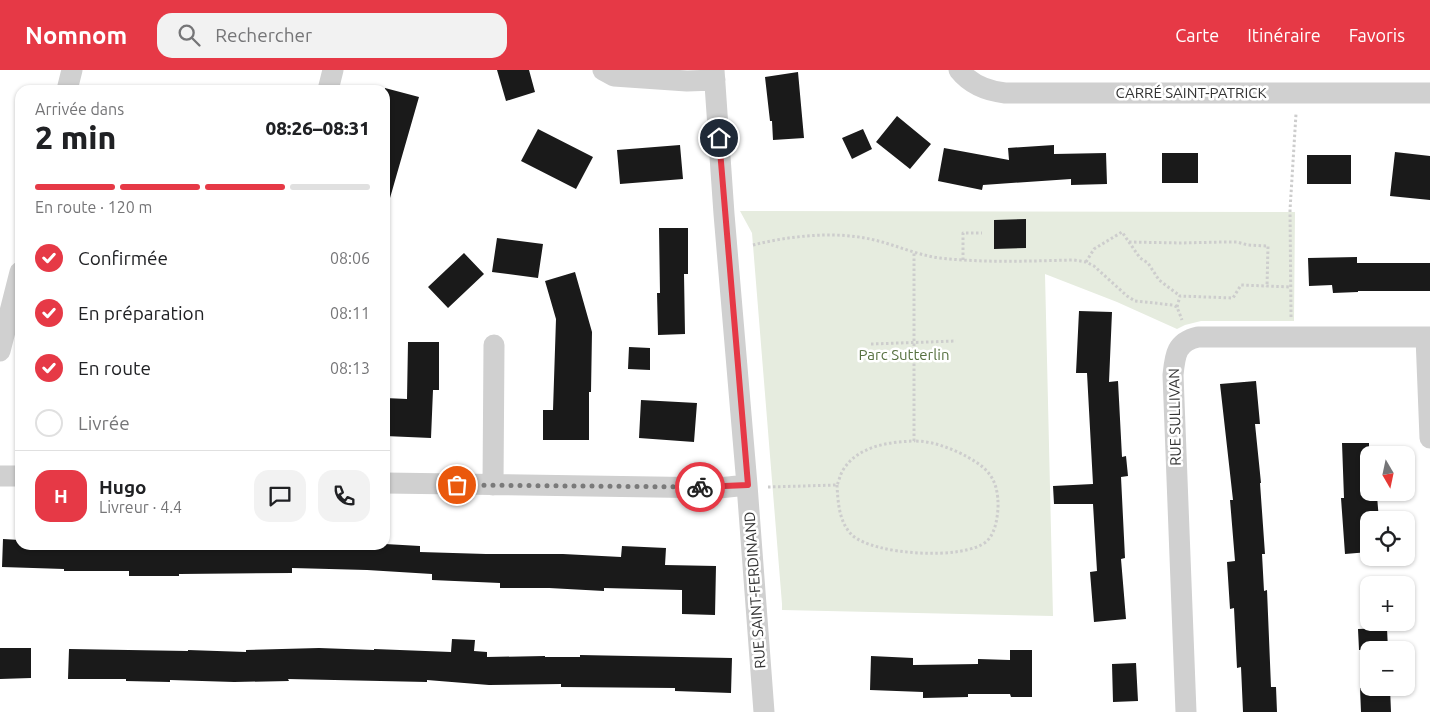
<!DOCTYPE html>
<html lang="fr">
<head>
<meta charset="utf-8">
<style>
  body { margin:0; font-family:Ubuntu,sans-serif; background:#f2f2f2; color:#202124; height:100vh; display:flex; flex-direction:column; font-size:19px; white-space:nowrap }
  * { box-sizing:border-box; margin:0 }
  p { font-size:16px; color:#757577 }
  .icon { flex:none; width:28px; height:28px; fill:none; stroke:currentColor; stroke-width:2; stroke-linecap:round; stroke-linejoin:round }
  .map { position:relative; flex:1; overflow:hidden }
  .details { position:absolute; left:15px; top:15px; width:375px; height:465px; display:flex; flex-direction:column; background:#fff; border-radius:15px; box-shadow:0 1px 4px #0004 }
  .details>* { flex:none }
  .needle { width:32px; rotate:171deg }
  .buttons { position:absolute; left:1360px; top:376px; display:grid; gap:10px }
  .buttons a { display:grid; place-items:center; width:55px; height:55px; border-radius:10px; background:#fff; box-shadow:0 1px 4px #0004; font-size:25px }
  .pin { position:absolute; display:grid; place-items:center; width:42px; height:42px; color:#fff; margin:-21px; border:2px solid #fff; border-radius:50%; box-shadow:0 1px 5px #0007 }
  .courier { position:absolute; display:grid; place-items:center; width:50px; height:50px; margin:-25px; border:4px solid #e63946; border-radius:50%; background:#fff; color:#222; box-shadow:0 1px 6px #0007 }
  .headline em { font-style:normal; font-weight:800 }
  .headline div { display:flex; flex-direction:column-reverse }
  .headline { display:flex; align-items:center; justify-content:space-between; height:85px; padding:0 20px }
  h1 { font-size:32px; font-weight:800; line-height:38px }
  .bar { display:grid; grid-template-columns:repeat(4,1fr); gap:8px 5px; align-content:center; height:60px; padding:0 20px }
  .bar i { height:6px; border-radius:4px; background:#e0e0e0 }
  .bar .active { background:#e63946 }
  .bar p { grid-column:span 4 }
  .line { display:flex; align-items:center; gap:12px; padding:0 20px; border-top:1px solid #e0e0e0 }
  .line div { flex:1 }
  .round { display:grid; place-items:center; flex:none; width:52px; height:52px; border-radius:15px; background:#f2f2f2 }
  ol { padding:0 20px; list-style:none }
  li { display:flex; align-items:center; gap:15px; height:55px }
  li p { margin-inline-start:auto }
  li .icon { padding:5px; border-radius:50%; background:#e63946; color:#fff; stroke-width:4 }
  li:last-child { color:#757577 }
  li i { width:28px; height:28px; border:2px solid #e0e0e0; border-radius:50% }
  header { display:flex; align-items:center; gap:30px; box-sizing:border-box; height:70px; padding:0 25px; background:#e63946; color:#fff }
  header strong { font-size:24px }
  nav { display:flex; gap:28px; margin-inline-start:auto; font-size:18px }
  .search { width:350px; height:45px; background:#f2f2f2; display:flex; align-items:center; gap:12px; box-sizing:border-box; padding:0 18px; border-radius:15px; color:#757577; font-size:19px }
  .map>svg:first-child { display:block }
</style>
</head>
<body>
<header>
<strong>Nomnom</strong>
<div class="search"><svg class="icon" aria-label="search" viewBox="0 0 24 24"><circle cx="10" cy="10" r="6"/><path d="M15 15l6 6"/></svg>Rechercher</div>
<nav><a>Carte</a><a>Itinéraire</a><a>Favoris</a></nav>
</header>
<div class="map">
<svg width="1430" height="642" viewBox="0 0 1430 642">
  <rect width="100%" height="100%" fill="#fff"/>
  <!-- green -->
  <path fill="#e6ecdf" d="M740,141l555,1 -1,109h-93l-16,4 -8,4 -60,-27 -72,-28 8,342 -271,-6v-6l-30,-371z"/>
  <!-- building -->
  <path fill="#1a1a1a" d="M497,0h32l6,22 -29,9z
    M798,2l6,66 -31,2 -1,-19h-2l-5,-44z
    M385,18l34,9 -29,101 -5,-1z
    M897,46l34,28 -21,25 -34,-27z
    M538,59l55,28 -17,32 -55,-28z
    M863,59l9,20 -20,10 -10,-21z
    M680,75l3,34 -63,5 -3,-34z
    M1054,75v9l52,-1 1,31 -36,1v-6l-88,6 -1,5 -44,-9 6,-33 65,12 -1,-12z
    M1395,82l35,4v44l-40,-4z
    M1162,83h36v30h-36z
    M1307,85h44v29h-44z
    M1026,149v29l-32,1v-29z
    M659,158h29v46h-4l1,60 -27,1 -1,-42h3z
    M497,168l46,6 -5,34 -46,-6z
    M464,183l20,21 -36,34 -20,-21z
    M1357,187v6h73v28h-72v1l-25,1 -1,-8 -23,1 -1,-28z
    M575,202l17,60 -1,60h-2v48h-46v-30h10l3,-91 -11,-38z
    M1079,241l33,1 -3,70 9,-1 4,76 4,-1 2,20 -7,1 4,81 -4,1 5,60 -32,3 -4,-50 7,-1 -4,-67h-39l-1,-18 40,-2 -6,-111h-11z
    M408,272h31v48h-6l-2,48 -46,-2v-38l22,1z
    M629,277l21,1v22l-22,-1z
    M1256,311l4,43h-5l6,59h-1l5,71h-3l2,37 3,-1 4,97h5l1,25h-34l-2,-45 -4,1 -3,-60 -4,1 -3,-47 8,-1 -5,-61h3l-13,-116z
    M641,330l56,3 -3,39 -55,-4z
    M1342,373h27v53h8l2,24h-10v32l-24,2 -4,-56h3z
    M3,469l17,1v5l365,-1 35,2v6l66,2h77l58,3 1,-11 44,2 -1,17 51,1 -1,49 -33,-1v-24l-78,-2v3l-55,-3h-49v-5l-68,-3v-6l-65,-4 -75,-2v5l-113,1v2h-50v-5h-65v-2l-62,-2z
    M1387,558l1,22h-29l-1,-21z
    M452,569l23,1 -1,11 13,1v5l58,-1v1h35v-2l152,3 -1,35 -56,-2v-3l-114,-1v-3l-72,1 -62,-5v2l-139,-3 1,2 -55,1 -64,-2v2l-44,-1v-2h-58l1,-30 119,2v-1l58,2v-2l73,-2 55,2v-1l77,3z
    M0,578h31v30l-31,1z
    M1010,580h22v47h-21l-1,-3h-42v3l-45,1v-6l-53,-2 1,-34 42,2v7l65,-1v-5l32,1z
    M1136,593l2,38 -25,1 -1,-38z
    M1360,618h30l1,24h-30z"/>
  <g fill="none" stroke-linecap="round" stroke-linejoin="round">
    <!-- path -->
    <path stroke="#cdcdcd" stroke-width="3" stroke-dasharray="2.5 2.5" stroke-linecap="butt" d="M1129,172l52,1 41,-1h15l11,3 20,1 -1,41
      M753,175c36,-9 80,-14 117,-6 24,5 46,16 70,19 44,5 89,3 134,2l12,2 8,4 33,30 8,5 38,4 4,2 5,13
      M963,190v-27h19
      M1086,192l8,-13 28,-17 18,26 8,5 11,17 21,16
      M1177,237l3,-11 53,2 8,-13 50,2
      M1291,247l-1,-107 6,-96
      M871,274l85,-3
      M837,415c1,18 2,37 15,50 21,20 113,26 135,6 8,-8 10,-21 11,-32 1,-33 -12,-43 -40,-57 -14,-6 -28,-11 -44,-11
      M768,417l69,-2c2,-4 3,-10 6,-15 15,-24 45,-28 71,-29v-190"/>
    <!-- minor -->
    <path stroke="#d0d0d0" stroke-width="21" d="M603,0l11,6 73,5 28,-1
      M714,0l10,144 23,271 17,227
      M959,0c12,15 28,21 46,23h425
      M67,20l5,-20
      M328,20l5,-20
      M1426,267l4,101
      M0,281l20,-79
      M0,406h20
      M385,413l334,5 28,-3
      M493,415l1,-140
      M1186,642l-13,-337c2,-20 3,-33 25,-38h232"/>
  </g>
  <g fill="none" stroke-linecap="round" stroke-linejoin="round">
    <!-- done -->
    <path stroke="#7a7a7a" stroke-width="5" stroke-dasharray="0 9" d="M457,415l243,2"/>
    <!-- route -->
    <path stroke="#e63946" stroke-width="6" d="M700,417l48,-2 -29,-347"/>
  </g>
  <g text-anchor="middle" stroke-width="5" stroke-linejoin="round" paint-order="stroke">
    <!-- street labels -->
    <g font-size="15" fill="#333" stroke="#fff">
      <text x="1191" y="28">CARRÉ SAINT-PATRICK</text>
      <text transform="translate(1175 347) rotate(-91)" y="5">RUE SULLIVAN</text>
      <text transform="translate(755 520) rotate(-94)" y="5">RUE SAINT-FERDINAND</text>
    </g>
    <!-- park labels -->
    <g font-size="15" fill="#56703f" stroke="#fff">
      <text x="904" y="290">Parc Sutterlin</text>
    </g>
  </g>
</svg>
<div class="buttons">
<a><svg class="needle" viewBox="-14 -14 28 28"><path d="M0-13l5 13h-10z" fill="#e53935"/><path d="M0 13l5-13h-10z" fill="#757577"/></svg></a>
<a><svg class="icon" aria-label="locate" viewBox="0 0 24 24"><circle cx="12" cy="12" r="6"/><path d="M12 2v4M12 18v4M2 12h4M18 12h4"/></svg></a>
<a>+</a>
<a>−</a>
</div>
<div class="pin" style="left:457px;top:415px;background:#ea580c"><svg class="icon" aria-label="bag" viewBox="0 0 24 24"><path d="M5 8h14l-1 12H6zM9 8a3 3 0 0 1 6 0"/></svg></div>
<div class="pin" style="left:719px;top:68px;background:#1f2937"><svg class="icon" aria-label="home" viewBox="0 0 24 24"><path d="M3 11l9-7 9 7M6 9v11h12V9"/></svg></div>
<div class="courier" style="left:700px;top:417px"><svg class="icon" aria-label="bike" viewBox="0 0 24 24"><circle cx="6" cy="16" r="4"/><circle cx="18" cy="16" r="4"/><path d="M6 16l4-8h5l3 8M10 8l3 8H6M13 5h3"/></svg></div>
<section class="details">
<div class="headline"><div><h1>2 min</h1><p>Arrivée dans</p></div><em>08:26–08:31</em></div>
<div class="bar"><i class="active"></i><i class="active"></i><i class="active"></i><i></i><p>En route · 120 m</p></div>
<ol>
<li><svg class="icon" aria-label="check" viewBox="0 0 24 24"><path d="M5 12l5 5 9-10"/></svg>Confirmée<p>08:06</p></li>
<li><svg class="icon" aria-label="check" viewBox="0 0 24 24"><path d="M5 12l5 5 9-10"/></svg>En préparation<p>08:11</p></li>
<li><svg class="icon" aria-label="check" viewBox="0 0 24 24"><path d="M5 12l5 5 9-10"/></svg>En route<p>08:13</p></li>
<li><i></i>Livrée</li>
</ol>
<div class="line" style="height:90px"><b class="round" style="background:#e63946;color:#fff">H</b><div><b>Hugo</b><p>Livreur · 4.4</p></div><a class="round"><svg class="icon" aria-label="chat" viewBox="0 0 24 24"><path d="M4 5h16v11H9l-5 4z"/></svg></a><a class="round"><svg class="icon" aria-label="phone" viewBox="0 0 24 24"><path d="M5 4h4l2 5-3 2q2 4 5 5l2-3 5 2v4C11 20 4 13 5 4z"/></svg></a></div>
</section>
</div>
</body>
</html>
